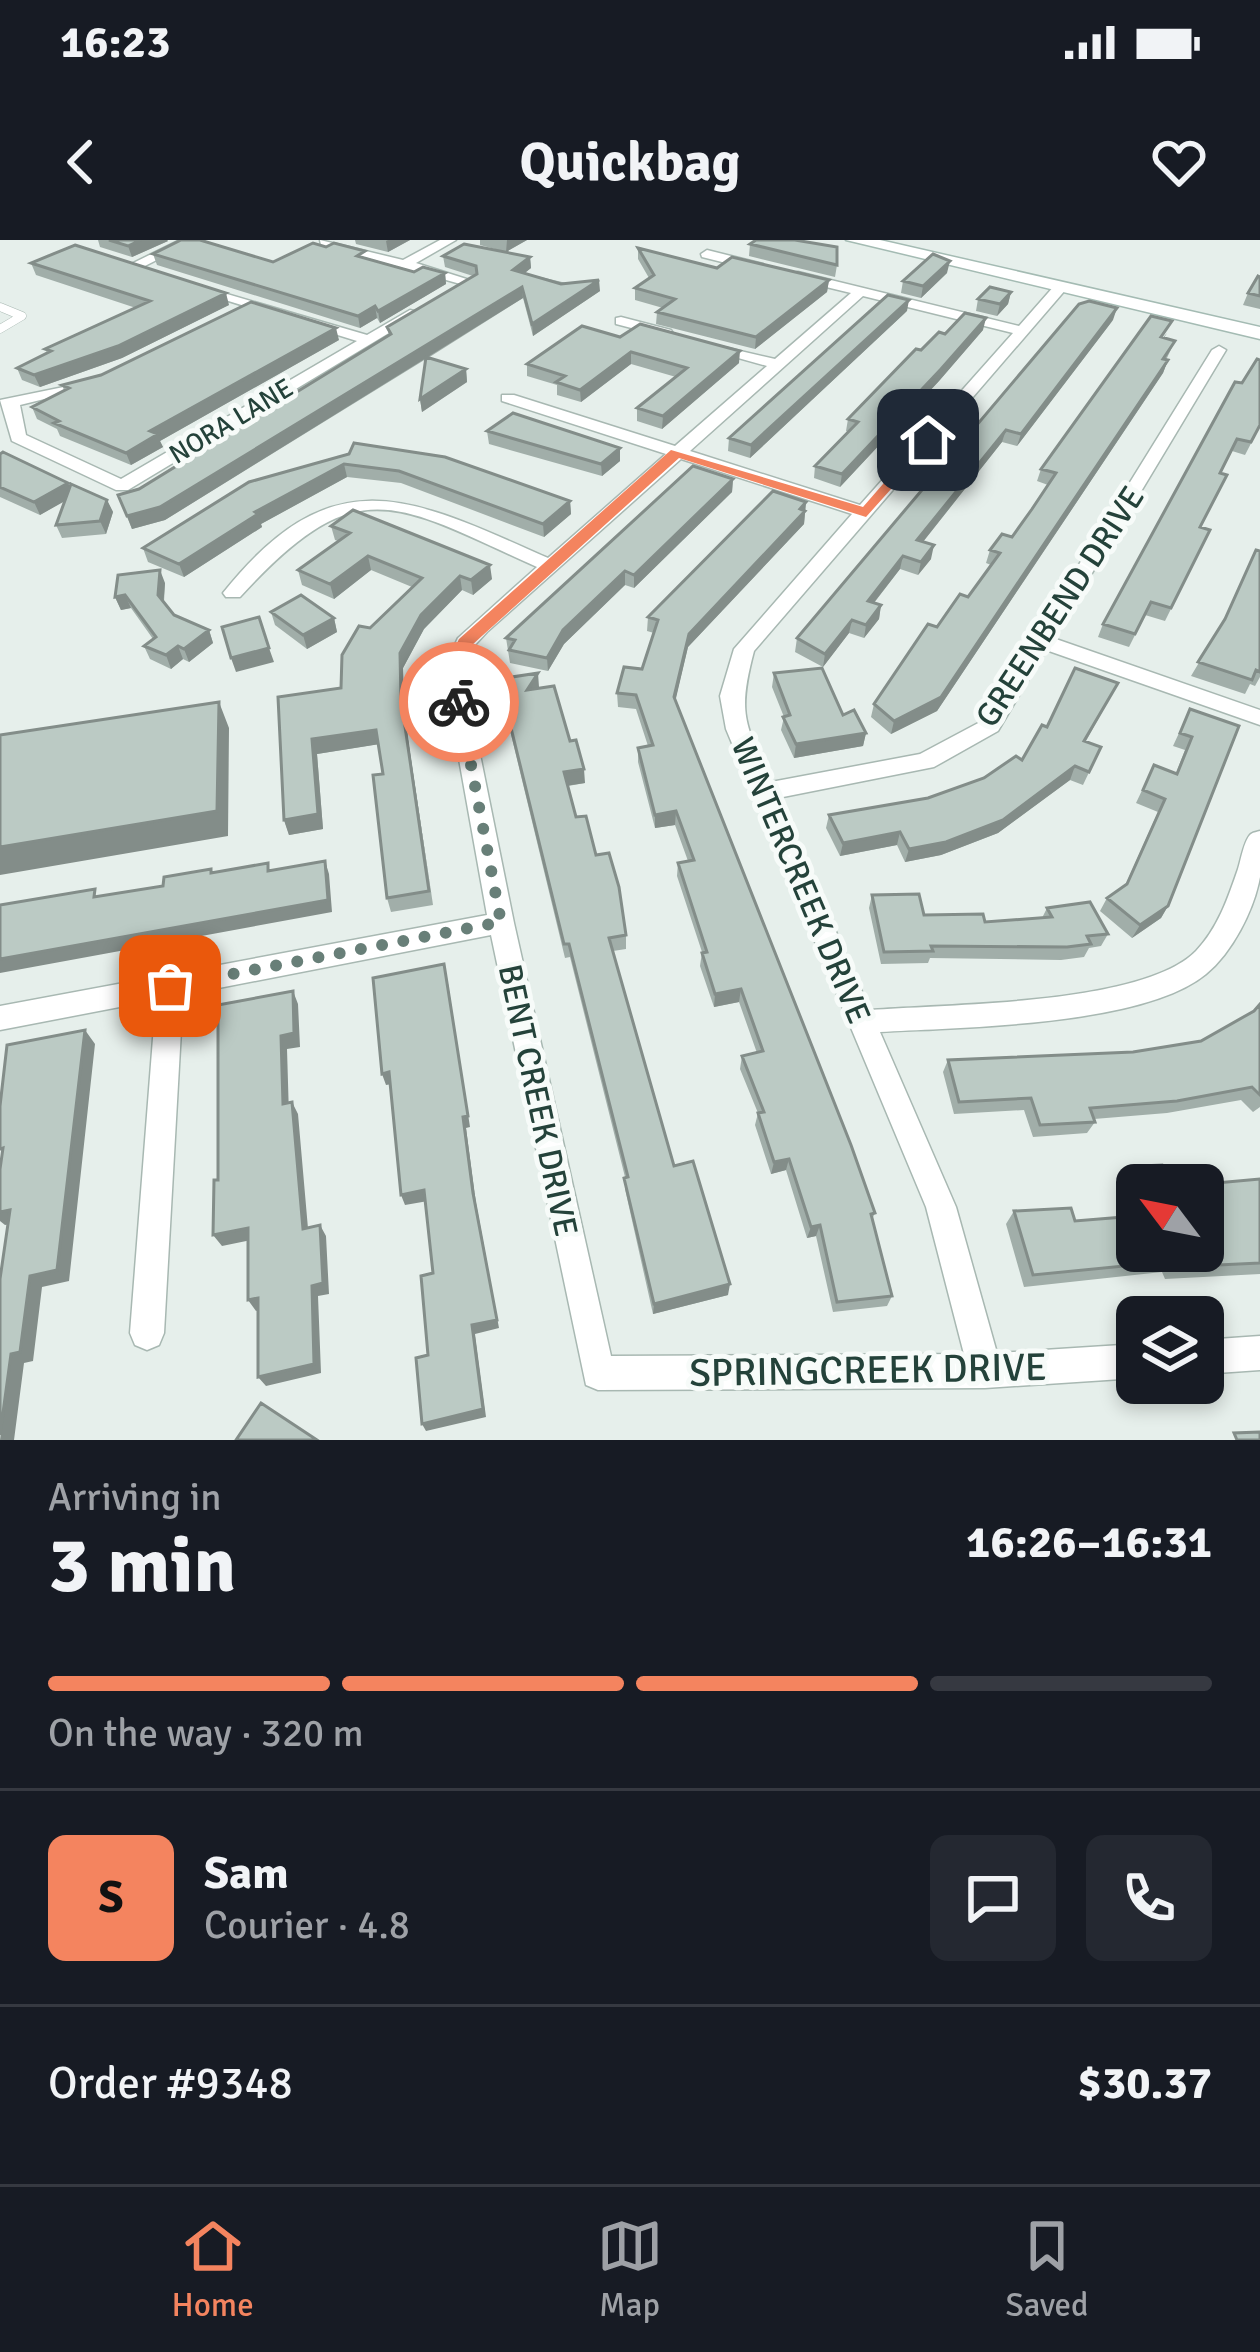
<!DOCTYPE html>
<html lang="en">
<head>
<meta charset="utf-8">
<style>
  body { margin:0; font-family:Signika,sans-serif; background:#242831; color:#f1f3f6; height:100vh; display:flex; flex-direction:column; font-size:45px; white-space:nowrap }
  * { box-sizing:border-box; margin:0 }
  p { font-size:39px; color:#9ea1a6 }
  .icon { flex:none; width:66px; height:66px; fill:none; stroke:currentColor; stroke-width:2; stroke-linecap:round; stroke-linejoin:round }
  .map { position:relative; height:1200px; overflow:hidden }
  .side { display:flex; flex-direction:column; background:#171b24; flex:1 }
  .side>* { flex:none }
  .needle { width:78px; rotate:302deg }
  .buttons { position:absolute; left:1116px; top:924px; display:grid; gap:24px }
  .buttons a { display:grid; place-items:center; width:108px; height:108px; border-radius:18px; background:#171b24; box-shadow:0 6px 18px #0003; font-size:60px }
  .pin { position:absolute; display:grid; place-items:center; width:102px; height:102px; color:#fff; margin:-51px; border-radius:24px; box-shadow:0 6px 18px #0006 }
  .courier { position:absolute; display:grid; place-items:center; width:120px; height:120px; margin:-60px; border:9px solid #f4845f; border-radius:50%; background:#fff; color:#222; box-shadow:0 3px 15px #0007 }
  .overview em { font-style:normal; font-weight:700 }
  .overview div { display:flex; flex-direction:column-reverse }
  .overview { display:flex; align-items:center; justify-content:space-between; height:204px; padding:0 48px }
  h1 { font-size:78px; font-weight:700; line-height:90px }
  .bar { display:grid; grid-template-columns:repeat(4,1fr); gap:18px 12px; align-content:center; height:144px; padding:0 48px }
  .bar i { height:15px; border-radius:9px; background:#363941 }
  .bar .current { background:#f4845f }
  .bar p { grid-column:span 4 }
  .line { display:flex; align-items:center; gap:30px; padding:0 48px; border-top:3px solid #363941 }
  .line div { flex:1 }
  .round { display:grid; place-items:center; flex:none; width:126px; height:126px; border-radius:18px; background:#242831 }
  .status { display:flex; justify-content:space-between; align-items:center; height:84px; padding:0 60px; background:#171b24; direction:ltr }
  .status svg { height:33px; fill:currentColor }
  header { display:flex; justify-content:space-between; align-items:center; height:156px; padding:0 48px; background:#171b24; font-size:54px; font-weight:700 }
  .tabs { display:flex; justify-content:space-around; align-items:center; height:168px; border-top:3px solid #363941; background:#171b24; font-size:33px; color:#9ea1a6 }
  .tabs a { display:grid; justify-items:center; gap:6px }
  .tabs .current { color:#f4845f }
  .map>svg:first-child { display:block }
</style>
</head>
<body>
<div class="status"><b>16:23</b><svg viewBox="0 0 49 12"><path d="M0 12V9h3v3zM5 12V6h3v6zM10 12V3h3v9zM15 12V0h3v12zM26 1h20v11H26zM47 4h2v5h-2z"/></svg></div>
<header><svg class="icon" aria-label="back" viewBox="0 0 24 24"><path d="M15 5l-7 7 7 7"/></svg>Quickbag<svg class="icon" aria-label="heart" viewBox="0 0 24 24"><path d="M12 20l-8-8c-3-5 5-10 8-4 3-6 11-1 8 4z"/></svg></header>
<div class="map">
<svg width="1260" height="1200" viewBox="0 0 1260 1200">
  <rect width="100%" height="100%" fill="#e6efeb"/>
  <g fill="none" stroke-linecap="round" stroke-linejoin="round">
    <!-- lane casing -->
    <g stroke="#a8b8b2" stroke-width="9">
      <path id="lane" d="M0,67l22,9 -22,13"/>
    </g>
    <!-- street casing -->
    <g stroke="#a8b8b2" stroke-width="3">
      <path id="street" d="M180,0h16l-59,30 -12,-3z
        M320,0l83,20 37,-20h16l-40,23 60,19 -12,3 -143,-40z
        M707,10l56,14 2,3 -7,4 -56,-14 -1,-3z
        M798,32l221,54 36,-41 12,3 -313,363c-17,64 -9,72 17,131l149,-28 62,-33 230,-371 7,-4 7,4 -173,288 207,72v15l-214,-75 -48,81 -64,36 -156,31 92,212c77,-6 273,-5 326,-59 22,-23 32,-53 42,-82 3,-9 6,-29 13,-35 3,-2 6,-2 9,-3 0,15 0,32 0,46 -6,33 -28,76 -54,97 -63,52 -243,53 -326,58l76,175 41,146 140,-9v34l-152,10 -387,2 -12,-5 -95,-450 -308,60 -19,338 -5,12 -12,5 -12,-5 -5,-12 26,-333 -156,30v-24l487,-91 -44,-245 15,-32 79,-71c-143,-64 -179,-99 -297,30h-14l-3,-4c110,-138 187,-96 325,-35l118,-104 -164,-53v-6h12l161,51 92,-80 -61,-17v-6l69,16 76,-66 -58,-14v-6zM863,56l150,37 -153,172 -170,-54zM681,219l171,55 -118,135 -14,47 6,33 200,478 38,147 -353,2 -97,-433 -51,-253 11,-24 13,-14z
        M193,44l174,51 43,-25 12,3 -294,177h-12l-104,-49 -12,-41 93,-19v6l-73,18 6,30 95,44 236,-138 -164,-51z
        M621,77l50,13 2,3 -7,4 -50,-13v-6z
        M1260,1096v34l-57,4v-34z"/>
    </g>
    <!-- secondary casing -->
    <g stroke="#a4bbb3" stroke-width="3">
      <path id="secondary" d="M846,0h34l380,87v12z"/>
    </g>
    <!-- lane -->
    <use href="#lane" stroke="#fff" stroke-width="8"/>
    <!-- street -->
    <use href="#street" fill="#fff" fill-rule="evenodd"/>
    <!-- secondary -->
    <use href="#secondary" fill="#fff" fill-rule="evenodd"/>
  </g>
  <!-- wall -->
  <path fill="#a1aea9" d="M98,0h69l1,1 -36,16 -32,-10z
    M355,0h55l-22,12 -32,-8z
    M480,0h47l-21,12 -26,-7z
    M750,4l87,21 -2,12 -86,-21z
    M638,8l79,20 112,12 -2,12 -72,57 -99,-25 1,-12 6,-4 -28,-8v-12l14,-10 -11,-19z
    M153,14l120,8 94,-3 47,13 31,1 1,11 -66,39 -3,-5 -17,10 -203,-63z
    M443,16l87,1 1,11 -7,5 76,18 -67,45 -10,-38 -95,60 38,11 1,13 -45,30 -2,-13 6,-40 -261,161 -33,9 -14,-34 21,-6 250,-153 -2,-9 86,-51 -28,-9z
    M31,23l198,42 -107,53 -82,29 -18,-7 -5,-12 30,-15 -2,-4 91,-41 -100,-33z
    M947,33l-26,25 -20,-5 2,-12z
    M1260,37v32l-17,-4 5,-12z
    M1011,52l-3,12 -11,12 -21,-5 2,-12z
    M907,71l-157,147 -22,-7 1,-13z
    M1113,80l-96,126 -15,-4 -79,100 8,17 -13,16 -18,-6 -26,34 7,2 -2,14 -15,19 -15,-5 -26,34 -28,-15 2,-14z
    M983,90l-44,51 -99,106 -26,-9 1,-12 33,-34 -2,-1 2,-12 73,-69 24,-16z
    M1167,93l-3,5 11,3 -9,19h2l-5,13 -226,338 -46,23 -20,-17 3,-13 63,-77 31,-30 23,-32 -5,-2 4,-13 22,-13 36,-52 -11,-4 4,-12z
    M620,97l119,26 -77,66 -25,-8v-13l39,-31 -45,-13 -50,38 -24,-7v-10l-30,-9v-12z
    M339,100l-179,101 3,6 -32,18 -71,-29 -3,-7 -20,-10 -5,-12 32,-17 -2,-5z
    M1235,142l25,44 -15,29 -13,-4 -11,22 -20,54 9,3 -45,91 -20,-6 -16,32 -31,-10 5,-13z
    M487,191l133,30 -18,15 -113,-32z
    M0,214l68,29 2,4 37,13 6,12 -7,22 -44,4 -6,-13 9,-25 -25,15 -40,-18z
    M349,214l221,47 1,13 -27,23 -143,-54 -54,-6 -86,47 1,3 -78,50 -36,-15 -5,-14z
    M733,239l-1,13 -98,96 -9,-3 -61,59 -16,27 -38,-8 -4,-25z
    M806,262l-2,22 -116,123 -13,54 200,512 -3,6 20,77 -5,10 -54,6 -17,-76 -9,2 -21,-68 -15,4 -16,-49 3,-12 -18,-44 2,-13 15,-3 -18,-51 -25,5 -14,-41 2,-14 -25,-76 1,-13 10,-2 -13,-36 -20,3 -17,-66v-14l10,-2 -12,-37 -18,-2 -1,-14 25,-24 12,-36 -7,-2 1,-14z
    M331,286l161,53 -19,16 -11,-5 -38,39 -21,39 1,45 29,192 -42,7 -4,-14 -4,-124 -4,-30 -62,10 6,75 -34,6 -5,-15 57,-132 29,-60 42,-41 -41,-17 -37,29 -32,-14 -4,-15 40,-29 -3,-1z
    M1260,311v126l-5,9 -5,-2 -5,10 -54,-18 31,-52z
    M165,343l-1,19 10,13 35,15 4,13 -24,19 -6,-3 -12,10 -21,-10 -6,-13 9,-7 -22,-31 -10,2 -6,-13z
    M271,372l63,6 3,14 -30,17 -32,-24z
    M774,433l69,42 23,18 -3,13 -69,12 -13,-28 3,-13 -12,-30z
    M499,439l40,8 31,54 15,42 -17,3 8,31 20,38 30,80v14l-13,2 61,215 54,129 -75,19 -28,-125v-12l-55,-220 -5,1 -64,-265z
    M1118,443l-32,58 15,6 -18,38 -13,-5 -72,53 -57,22 -36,7 -8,-17 -57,11 -14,-28 3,-13 99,-17 56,-20 38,-18 25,-33z
    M1190,469l49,17 -71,180 -7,12 -29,20 -32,-27 7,-13 18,-12 33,-74 -22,-9 18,-38 22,8 9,-23 -12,-4z
    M872,655l52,20 61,7 57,-4 5,-10 61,26 -7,12 -12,2 -5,9 -23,3 -131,-2 -2,5 -47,1 -12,-56z
    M1260,764v103l-7,5 -12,-12 -74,13 -73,6 1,3 -8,11 -54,4 -9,-27 -70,4 -11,-42 5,-12 185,-8 68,-11 53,-30z
    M1142,926l25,16 38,2 55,-5v95l-95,5 -3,-7 -138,15 -18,-63 8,-13 123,40 66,-66h-66v11l-6,-17z"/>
  <!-- shaded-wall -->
  <path fill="#838d89" d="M141,0h26l1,1 -36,16 -4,-11z
    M388,0h22l-22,12 -2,-11z
    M507,0h20l-21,12z
    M530,17l1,11 -17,14 -1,-12z
    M950,21l-3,12 -26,25 2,-12z
    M445,33l1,11 -66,39 -2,-12z
    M599,40l1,11 -67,45 -1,-12z
    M829,40l-2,12 -72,57 1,-12z
    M522,47l1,11 -358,222 -33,9 -5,-13z
    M1011,52l-3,12 -11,12 3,-12z
    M226,53l3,12 -107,53 -82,29 -6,-12z
    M909,60l-2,11 -157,147 1,-13z
    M375,66l2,12 -17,10 -2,-12z
    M1117,68l-4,12 -96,126 4,-12z
    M986,78l-3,12 -44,51 -99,106 2,-13z
    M336,88l3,12 -179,101 3,6 -32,18 -5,-12 24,-22z
    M740,111l-1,12 -77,66 1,-13z
    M631,112v12l-50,38 -1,-12z
    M1168,120l-5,13 -226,338 -46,23 3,-13z
    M466,129l1,13 -45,30 -2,-13z
    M1006,190l-4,12 -88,111 3,-13z
    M620,208v13l-18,15 -1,-12z
    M344,224l3,13 -86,47 1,3 -78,50 -5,-13 76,-52z
    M733,239l-1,13 -98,96v-13z
    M68,243l6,13 -34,19 -6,-13z
    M107,260l6,12 -7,22 -6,-13z
    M570,261l1,13 -27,23 -1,-13z
    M806,262l-2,22 -116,123 -15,64 1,-14 15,-63z
    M934,305l-3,14 -13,16 3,-13z
    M368,316l3,14 -37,29 -4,-15z
    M903,316l-3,13 -35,45 3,-13z
    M490,325l2,14 -19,16 -2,-15z
    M160,330l5,13 -2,25 -5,-13z
    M625,331v14l-61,59 -16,27 -1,-13 16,-28z
    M460,336l2,14 -38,39 -21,39 1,45 29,192 -32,-206 -1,-46 21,-38z
    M125,355l6,13 -10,2 -6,-13z
    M881,365l-2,14 -15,19 2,-13z
    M334,378l3,14 -30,17 -4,-14z
    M852,380l-3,13 -26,34 2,-13z
    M209,390l4,13 -24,19 -5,-13z
    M178,406l5,13 -12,10 -5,-14z
    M269,408l5,14 -38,10 -5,-14z
    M538,433l1,14 -10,18 -2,-15z
    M219,462l10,26 -1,108 -228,39v-28z
    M376,490l4,14 -63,10 6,75 -34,6 -5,-15 28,-81z
    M866,493l-3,13 -69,12 2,-14z
    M1075,526l-5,14 -72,53 -57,22 -36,7 4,-13z
    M584,529l1,14 -20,3 -1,-14z
    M676,571l-1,14 -20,3v-13z
    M900,592l-3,13 -57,11 3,-13z
    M325,621l4,13 3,38 -332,61v-14z
    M1168,666l-7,12 -29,20 8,-13z
    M447,737l23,150 -4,1 10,75 23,125 -24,6 11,83 -60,14 -4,-7 50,-99 1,-132z
    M741,749l-2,13 -25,5 1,-13z
    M293,751l5,13 2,43 -13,2 2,67 -6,-12 -2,-68z
    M85,790l10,14 -26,237 -27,6 -9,74 -9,2 -10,77h-14l11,-86 68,-278z
    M389,832l3,12 -6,1 -4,-11z
    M292,862l6,12 11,126 -6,-11z
    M789,919l-3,11 -15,4 3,-12z
    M424,950l4,11 -23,4 -4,-10z
    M10,970l12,12 -17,3 -5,-4v-9z
    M320,985l6,11 3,58 -11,2 3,77 -55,13 -8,-9 54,-91z
    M820,985l-4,11 -9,2 4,-11z
    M248,988l8,11 -34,7 -9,-11z
    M730,1044l-2,11 -75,19 1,-10z
    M258,1058l7,10 -9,3 -8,-11z"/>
  <!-- building -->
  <path fill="#bbcac4" stroke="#838d89" stroke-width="3" d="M109,0h32l-13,6z
    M181,0h19l73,22 40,-19 13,4 8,-4 31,8 -8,5 57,16 9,-5 22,6 -67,38 -3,-5 -17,10 -205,-62z
    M756,0h39l42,7v18l-87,-21z
    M464,4l66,13 -17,13 48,14 38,-4 -67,44 -10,-37 -362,220 -33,9 -9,-21 21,-6 252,-155 -4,-7 90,-53 -1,-8 -33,-10z
    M75,5l151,48 -108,53 -84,29 -17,-7 34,-17 -6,-2 105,-48 -119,-38z
    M638,8l79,20 15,-11 97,23 -73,57 -99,-25 18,-13 -40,-11 19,-13z
    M933,14l17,7 -27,25 -20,-5z
    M1258,36l2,1v19l-12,-3z
    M990,47l21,5 -11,12 -22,-5z
    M888,55l21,5 -158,145 -22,-7z
    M1089,61l28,7 -96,126 -15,-4 -89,110 17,5 -13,17 -18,-6 -35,45 13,4 -15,20 -14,-5 -27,34 -28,-16 282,-334z
    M251,62l85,26 -186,103 8,3 -32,19 -72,-30 5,-2 -27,-14 37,-19 -7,-3 39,-10z
    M965,73l21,5 -45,51 -99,105 -27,-8 43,-44 -10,-3 68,-70 5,1 18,-18 6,2z
    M1151,76l21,5 -11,16 14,4 -12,18 5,1 -227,337 -47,24 -20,-17 54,-80 9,3 23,-33 8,3 32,-44 -10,-3 12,-16 10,3 20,-28 24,-36 -15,-4z
    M640,84l100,27 -77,65 -26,-8 50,-40 -56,-16 -51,38 -24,-8 9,-6 -38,-12 55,-38 38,11z
    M426,117l40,12 -46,30z
    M1257,119l3,1v65l-9,17 -14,-3 -17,34 7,2 -27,52 10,3 -39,78 -20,-6 -16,32 -32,-10 132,-242 7,1z
    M513,173l107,35 -19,16 -114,-33z
    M354,203l91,14 125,44 -27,23 -144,-53 -55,-7 -89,48 3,2 -79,50 -36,-16 106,-66 100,-28z
    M3,212l65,31 -34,19 -34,-15v-33z
    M693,226l40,13 -99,96 -9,-4 -62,59 -16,28 -38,-8 6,-10 -9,-2z
    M71,244l36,16 -7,21 -44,4z
    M773,251l33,11 -6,7 5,2 -116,123 -15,63 177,448 24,68 -4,1 21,82 -55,6 -17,-77 -9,2 -22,-68 -15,3 -16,-49 6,-1 -22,-56 21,-5 -22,-62 -26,5 -13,-41 5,-1 -29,-89 16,-3 -18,-49 -21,4 -17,-67 15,-3 -17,-50 -19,-2 7,-26 18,2 16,-49 -10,-3z
    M353,270l137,55 -19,15 -11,-4 -39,39 -21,38 1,46 28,192 -42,7 -14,-123 10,-1 -7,-44 -64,9 6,75 -34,6 -6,-123 63,-9 1,-33 17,-29 11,2 52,-50 -54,-22 -38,28 -32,-14 52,-37 -19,-7z
    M1256,310l4,1v121l-4,-2 -4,10 -54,-18 27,-43z
    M160,330l-2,25 16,20 35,15 -25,19 -6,-3 -12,9 -22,-9 12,-9 -31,-42 -10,2 3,-22z
    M301,355l33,23 -31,17 -32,-23z
    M259,377l10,31 -38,10 -9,-31z
    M822,428l21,47 11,-5 12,23 -70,11 -13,-27 7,-2 -16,-42z
    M1075,428l43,15 -34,58 17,6 -12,25 -14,-6 -72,54 -57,22 -37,7 -9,-17 -57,11 -14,-28 99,-17 56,-20 32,-22 6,4 20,-35 5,2z
    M538,433l-11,17 27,-4 16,55 6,-1 8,29 -20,3 12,45 10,-1 10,39 13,-2 10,34 7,48 -17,3 65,228 19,-5 37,123 -76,20 -30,-126 4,-1 -59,-233h-5l-65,-265z
    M219,462l-2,109 -217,36v-112z
    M1190,469l49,17 -71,180 -28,19 -33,-27 20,-14 38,-85 -22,-9 11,-25 23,9 15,-37 -12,-4z
    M325,621l3,39 -328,59v-54l95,-16 -1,8 69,-11 1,-9 47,-8v4l57,-10v8z
    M919,654l5,21 59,-1 2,8 67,-5 -5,-9 43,-6 18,32 -21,2 4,8 -24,3 -136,-1 2,5 -49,1 -12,-57z
    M444,724l24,152 -5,1 10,76 24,127 -25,5 11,84 -61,15 -6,-66 12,-3 -7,-79 12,-3 -9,-83 -23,5 -12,-123 -7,2 -9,-96z
    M293,751l1,42 -13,3 2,68 9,-2 11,127 17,-4 3,58 -11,3 2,78 -56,13v-79l-10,2v-72l-35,7 1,-55h4v-175z
    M1260,764v91l-8,-8 -75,14 -87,7 5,14 -55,3 -9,-27 -72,4 -11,-42 185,-8 68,-11 53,-30z
    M85,790l-28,240 -27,6 -10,76 -9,2 -11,81v-156l10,-69 -10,2v-43l3,-21 -3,1v-43l7,-61z
    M1162,925l5,17 38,2 55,-5v84l-84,4 -2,-6 -141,14 -19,-64 57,-3 4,13 62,-5v35h66v-66h-55l-6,-19z
    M261,1163l56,37h-81z
    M1260,1192v8h-23l-3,-7z"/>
  <!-- route -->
  <path fill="#f4845f" d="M923,198l12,2 -69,77 -187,-59 -207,187 -11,25 6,32 -8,6 -9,-6 -6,-32 15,-31 212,-189 192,57z"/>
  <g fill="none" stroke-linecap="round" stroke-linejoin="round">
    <!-- done -->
    <path stroke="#687f78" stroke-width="12" stroke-dasharray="0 21.6" d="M170,746l331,-64 -42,-220"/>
  </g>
  <g text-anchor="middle" stroke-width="10" stroke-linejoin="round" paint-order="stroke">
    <!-- far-street labels -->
    <g font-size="27" fill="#24423a" stroke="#f7fbf9">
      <text transform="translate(231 181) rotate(-31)" y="9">NORA LANE</text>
    </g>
    <!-- street labels -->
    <g font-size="33" fill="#24423a" stroke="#f7fbf9">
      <text transform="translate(1059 366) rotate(-57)" y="12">GREENBEND DRIVE</text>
      <text transform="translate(802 640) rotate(67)" y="12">WINTERCREEK DRIVE</text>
      <text transform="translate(539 860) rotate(78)" y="12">BENT CREEK DRIVE</text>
    </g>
    <!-- near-street labels -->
    <g font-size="39" fill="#24423a" stroke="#f7fbf9">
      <text transform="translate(868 1129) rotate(-1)" y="14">SPRINGCREEK DRIVE</text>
    </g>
  </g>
</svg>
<div class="buttons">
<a><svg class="needle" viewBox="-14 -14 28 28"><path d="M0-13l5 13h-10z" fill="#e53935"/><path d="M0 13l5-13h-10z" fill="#9ea1a6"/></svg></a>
<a><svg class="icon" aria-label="layers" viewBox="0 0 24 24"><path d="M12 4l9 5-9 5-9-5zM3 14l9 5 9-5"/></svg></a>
</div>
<div class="pin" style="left:170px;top:746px;background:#ea580c"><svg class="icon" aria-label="bag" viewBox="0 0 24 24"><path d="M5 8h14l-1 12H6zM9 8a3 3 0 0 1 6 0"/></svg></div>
<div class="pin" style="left:928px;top:200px;background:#1f2937"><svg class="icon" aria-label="home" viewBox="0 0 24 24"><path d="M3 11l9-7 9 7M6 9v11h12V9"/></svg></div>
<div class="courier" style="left:459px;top:462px"><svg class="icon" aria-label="bike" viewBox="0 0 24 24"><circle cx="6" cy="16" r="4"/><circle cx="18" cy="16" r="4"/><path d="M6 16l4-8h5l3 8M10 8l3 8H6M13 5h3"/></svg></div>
</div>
<section class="side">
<div class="overview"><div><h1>3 min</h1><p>Arriving in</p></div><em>16:26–16:31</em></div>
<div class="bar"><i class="current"></i><i class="current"></i><i class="current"></i><i></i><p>On the way · 320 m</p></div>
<div class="line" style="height:216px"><b class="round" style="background:#f4845f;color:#111">S</b><div><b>Sam</b><p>Courier · 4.8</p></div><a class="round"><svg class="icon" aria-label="chat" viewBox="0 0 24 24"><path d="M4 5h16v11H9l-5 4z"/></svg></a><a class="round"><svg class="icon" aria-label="phone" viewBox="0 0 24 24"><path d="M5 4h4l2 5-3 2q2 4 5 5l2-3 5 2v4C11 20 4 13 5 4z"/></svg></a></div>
<div class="line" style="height:156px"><div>Order #9348</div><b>$30.37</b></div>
</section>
<nav class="tabs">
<a class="current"><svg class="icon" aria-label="home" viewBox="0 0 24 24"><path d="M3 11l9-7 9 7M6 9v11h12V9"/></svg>Home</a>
<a><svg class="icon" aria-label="map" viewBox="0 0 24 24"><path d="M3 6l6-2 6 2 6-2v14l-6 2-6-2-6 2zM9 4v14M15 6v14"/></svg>Map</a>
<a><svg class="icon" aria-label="saved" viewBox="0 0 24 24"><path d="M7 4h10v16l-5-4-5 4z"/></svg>Saved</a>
</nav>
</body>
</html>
